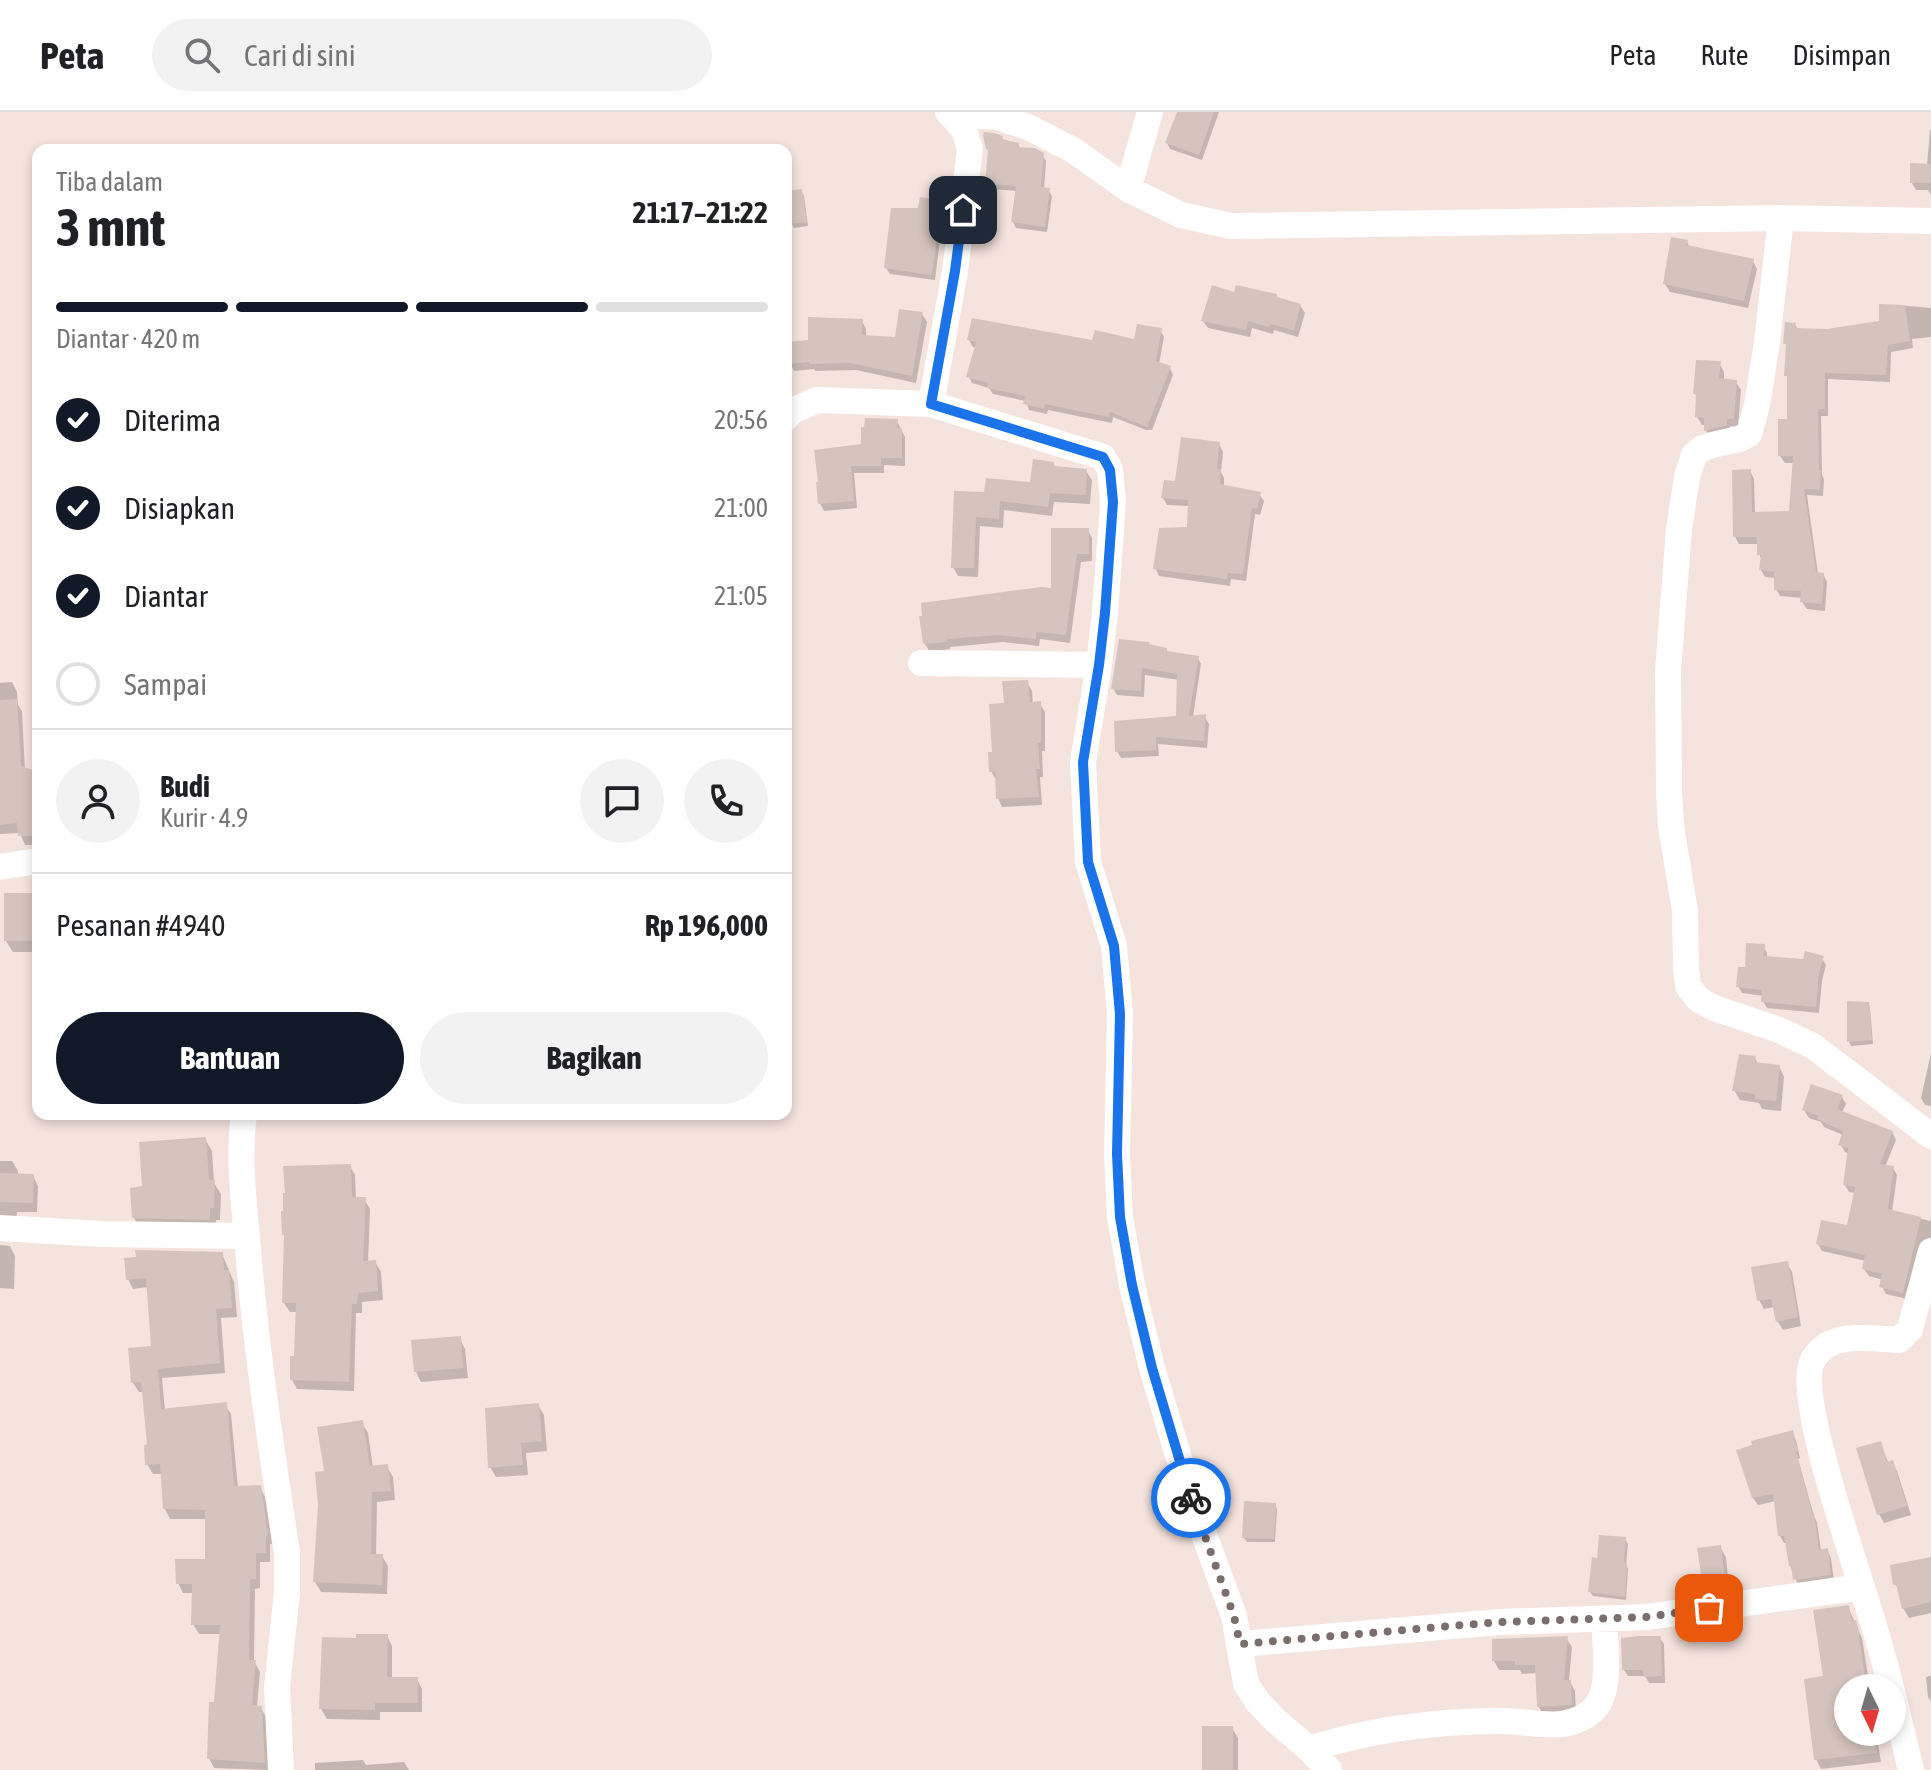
<!DOCTYPE html>
<html lang="id">
<head>
<meta charset="utf-8">
<style>
  body { margin:0; font-family:"Asap Condensed",sans-serif; background:#f2f2f2; color:#202124; height:100vh; display:flex; flex-direction:column; font-size:30px; white-space:nowrap }
  * { box-sizing:border-box; margin:0 }
  p { font-size:26px; color:#757577 }
  .icon { flex:none; width:44px; height:44px; fill:none; stroke:currentColor; stroke-width:2; stroke-linecap:round; stroke-linejoin:round }
  .map { position:relative; flex:1; overflow:hidden }
  .sheet { position:absolute; left:32px; top:32px; width:760px; height:976px; display:flex; flex-direction:column; background:#fff; border-radius:16px; box-shadow:0 4px 12px #0003 }
  .sheet>* { flex:none }
  .needle { width:52px; rotate:175deg }
  .buttons { position:absolute; left:1834px; top:1562px; display:grid; gap:16px }
  .buttons a { display:grid; place-items:center; width:72px; height:72px; border-radius:50%; background:#fff; box-shadow:0 4px 12px #0003; font-size:40px }
  .pin { position:absolute; display:grid; place-items:center; width:68px; height:68px; color:#fff; margin:-34px; border-radius:16px; box-shadow:0 4px 12px #0006 }
  .courier { position:absolute; display:grid; place-items:center; width:80px; height:80px; margin:-40px; border:6px solid #1a73e8; border-radius:50%; background:#fff; color:#222; box-shadow:0 2px 10px #0007 }
  .head em { font-style:normal; font-weight:700 }
  .head div { display:flex; flex-direction:column-reverse }
  .head { display:flex; align-items:center; justify-content:space-between; height:136px; padding:0 24px }
  h1 { font-size:52px; font-weight:700; line-height:60px }
  .bar { display:grid; grid-template-columns:repeat(4,1fr); gap:12px 8px; align-content:center; height:96px; padding:0 24px }
  .bar i { height:10px; border-radius:6px; background:#e0e0e0 }
  .bar .on { background:#111827 }
  .bar p { grid-column:span 4 }
  .line { display:flex; align-items:center; gap:20px; padding:0 24px; border-top:2px solid #e0e0e0 }
  .line div { flex:1 }
  .round { display:grid; place-items:center; flex:none; width:84px; height:84px; border-radius:42px; background:#f2f2f2 }
  ol { padding:0 24px; list-style:none }
  li { display:flex; align-items:center; gap:24px; height:88px }
  li p { margin-inline-start:auto }
  li .icon { padding:8px; border-radius:50%; background:#111827; color:#fff; stroke-width:4 }
  li:last-child { color:#757577 }
  li i { width:44px; height:44px; border:4px solid #e0e0e0; border-radius:50% }
  .button { display:flex; gap:16px; margin-top:auto; padding:16px 24px }
  .button a { flex:1; height:92px; border-radius:48px; background:#111827; color:#fff; font-size:32px; font-weight:700; line-height:92px; text-align:center }
  .button a+a { background:#f2f2f2; color:#202124 }
  header { display:flex; align-items:center; gap:48px; box-sizing:border-box; height:112px; padding:0 40px; background:#fff; border-bottom:2px solid #e0e0e0 }
  header strong { font-size:38px }
  nav { display:flex; gap:44px; margin-inline-start:auto; font-size:28px }
  .search { width:560px; height:72px; background:#f2f2f2; display:flex; align-items:center; gap:20px; box-sizing:border-box; padding:0 28px; border-radius:44px; color:#757577; font-size:30px }
  .map>svg:first-child { display:block }
</style>
</head>
<body>
<header>
<strong>Peta</strong>
<div class="search"><svg class="icon" aria-label="search" viewBox="0 0 24 24"><circle cx="10" cy="10" r="6"/><path d="M15 15l6 6"/></svg>Cari di sini</div>
<nav><a>Peta</a><a>Rute</a><a>Disimpan</a></nav>
</header>
<div class="map">
<svg width="1931" height="1658" viewBox="0 0 1931 1658">
  <rect width="100%" height="100%" fill="#f5e3dd"/>
  <!-- shadow -->
  <path fill="#0003" d="M1179,0h40l-17,48 -32,-11 -3,-6z
    M1930,18h1v65l-3,-5h-12l-4,-7 15,-18z
    M1002,25l1,4 15,3 3,6 21,5 4,6 -2,28 4,1 4,6 -5,36 -31,-4 -3,-6 4,-31 -27,-2 -3,-6z
    M801,79l3,5 4,30 -14,2 -3,-6h-5v-24z
    M941,91l3,6 -9,71 -45,-6 -4,-6z
    M1687,130l3,6 63,13 4,8 -9,39 -78,-16 -5,-8z
    M1236,182l42,6 22,5 5,8 -7,24 -24,-7 -1,4 -21,-6 -2,9 -42,-9 -5,-7z
    M1898,193l33,3v29l-19,2 1,9 -22,4 -1,30 -62,-3v37h-7l1,59 2,4 -1,17 -16,-1 11,79h5l4,8 -2,29 -18,-2 -5,-7 1,-4 -23,-2 -4,-7v-11l-11,-1 -4,-7 1,-10 -3,-6v-10h-20l-4,-7 15,-66 4,8 1,35 36,-1 3,-50h-9l-5,-7 9,-35v-42l-3,-4 2,-27 -3,-5 10,-18 3,5 29,1 54,-8z
    M922,202l5,8 -11,61 -60,-13 -41,1 -1,-2 -20,2 -4,-8 20,-21 52,-21 4,8v9l31,1z
    M1160,218l4,7 -5,27 11,4 3,7 -21,55h-6l-33,-13 -1,6 -64,-13 -1,4 -18,-4 -3,-9 -33,-7 -4,-6 -17,-5 -3,-6 8,-30h-4l-4,-7 125,3 42,-1z
    M1719,251l5,9v9l12,1 5,8 -3,37 -8,-1v8l-20,5 -4,-9v-5h-4l-5,-8 1,-19 -3,-4z
    M897,309l8,16v29l-21,-1v8h-30l3,35 -33,3 -4,-8 43,-58z
    M1219,332l4,8 -2,20 3,6v8l35,8 5,7 -4,14 -5,-1 -9,67 -15,-2 -1,7 -71,-10 -4,-8 34,-39 1,-23 -23,-1 -4,-7z
    M1053,352l3,4 30,3 6,9 -2,24 -36,-2 -2,14 -48,-6 -1,18 -23,-2 -2,51 -20,-1 -5,-9 33,-72 46,-11z
    M1088,418l4,8v23l-11,1 -11,81 -30,-4 -1,7 -36,-4 -53,5v2l-20,3 -5,-8 129,-53z
    M1120,529l48,13 29,3 4,7 -8,53h12l4,7 -2,24 -49,-4 1,12 -38,2 -4,-7 61,-33 1,-38 -34,-5 -1,22 -27,-2 -4,-7z
    M12,570l5,10 1,13 4,6 3,59 13,4v71h-13l-5,-12 -20,1v-151z
    M1027,570l5,9 1,13h7l5,8v39h-3l1,26h-3l2,28 -40,2 -4,-9 -2,-18 -5,-9 3,-17 12,-49z
    M38,783v57h-25l-7,-11z
    M1763,834l4,7v5l37,3 18,-3 4,7 -4,16 -3,32 -52,-5 -4,-7 1,-5 -22,-3 -4,-7 9,-16z
    M1868,892l2,4 3,36 -22,2 -2,-5z
    M1931,941v53l-6,-1 -4,-7z
    M1755,946l3,6 21,2 5,11 -3,34 -19,-2 -3,-6 -19,-3 -6,-10z
    M1842,985l4,7 -4,9 50,19 4,8 -11,27 8,1 4,7 -5,37 39,9v22l-24,56 -21,-5 -4,-8 1,-6 -14,-4 -5,-7 2,-8 -44,-10 -4,-7 30,-16 8,-35 -7,-1 -4,-7 5,-31 -5,-2 -4,-7 2,-10 -19,-8 -3,-5 -12,-4 -5,-8z
    M205,1027l7,12 2,32 7,11 -1,26h-4v11l-74,-1 -8,-12 10,-30z
    M0,1049h12l6,10v5h15l5,10 -1,26h-20l-1,10 -16,1z
    M350,1054l5,9 1,24h8l6,10 -2,54 7,-1 6,10 2,28 -21,2v11h-6l-2,78 -57,-2 -5,-9 4,-22 1,-46h-7l-6,-9z
    M0,1133l10,1 5,10 -1,33 -14,-1z
    M222,1142l12,28 3,35 -16,1 4,55 -63,5 3,33 60,-6 6,9 7,74 22,-1 5,10 7,47h-2v18h-10v26l-5,1 -1,72 6,11 -3,35 4,1 5,9 3,53 -55,-2 -5,-10 7,-54 6,-70h-23l-6,-10v-31h-10l-5,-10 29,-22v-42h-37l-5,-10 -2,-35h-10l-6,-10 2,-18 -5,-54h-5l-6,-9 20,-35 -5,-61 -15,2 -5,-10z
    M1787,1151l5,9 9,54 -18,4 -5,-8 -3,-15 -11,2 -5,-9z
    M460,1227l5,10 3,29 -47,4 -5,-10z
    M538,1293l6,10 3,36 -21,2 2,22 -32,2 -6,-10z
    M362,1311l6,10 5,35 14,-1 6,10 2,23 -18,2 -1,54h6l6,10 -1,28 -66,-2 -6,-10 11,-109z
    M1792,1321l4,7 4,18 -2,1 16,57 3,6 4,29 6,-1 4,8 3,24 -35,5 -9,-22 -3,-22h-3l-4,-7 -4,-35 -18,4 -5,-7z
    M1880,1331l9,21 3,-1 5,8 14,44 -27,8 -5,-9z
    M1275,1393l2,4 -2,33h-28l-3,-4z
    M1625,1427l3,5 -2,21 2,4 -2,31 -33,-4 -3,-4 9,-32z
    M1720,1435l6,10 3,31 -20,3 -5,-10z
    M1931,1451v50l-22,5 -6,-10 -3,-16 -5,-8z
    M1848,1495l14,31 8,50h-22v44h28l5,30 -60,7 -5,-10 9,-81z
    M387,1524l5,10v33h25l5,10v23h-42v8l-53,-1 -6,-10 37,-69z
    M1566,1526l6,9 -3,33 6,11 1,23 -32,2 -5,-9 -2,-34 -15,1 -2,-4h-21l-5,-9z
    M1660,1526l4,6 1,39h-16l-4,-7h-17l-4,-6z
    M1931,1564v25l-3,-4 -2,-20z
    M1232,1616l6,10v32h-34z
    M363,1648l3,5 38,-3 5,8h-94v-7z"/>
  <!-- building -->
  <path fill="#d5c4bd" d="M1177,0h37l-15,43 -34,-12z
    M984,20l10,1 9,3 -1,3 17,4 -1,4 17,1 9,5 -3,34 9,1 -5,39 -34,-5 5,-36 -31,-2 3,-34 -2,-1 -3,-14z
    M1910,51l21,1v19h-21z
    M802,77l5,33 -17,2 -4,-33z
    M920,85l22,4 -10,74 -48,-7 7,-60h27z
    M1671,125l17,3 -1,5 67,14 -10,42 -81,-17z
    M1212,173l22,7 2,-7 41,9v3l24,7 -7,26 -24,-6 -1,3 -21,-6 -2,9 -45,-9z
    M1879,192l26,1 5,36 -22,4 -2,30 -61,-2v36h-7l1,61h2l-1,20 -16,-1 12,83 8,1 -2,31 -22,-2 1,-11 -27,-1v-18l-15,-2 2,-15h-4v-18h-24l-1,-67 19,-1 1,43 37,-1 4,-55h-15v-37h9v-43h-3l2,-32h-3l2,-22 11,1 -1,5 32,1 52,-8z
    M899,197l24,3 -11,64 -62,-13 -41,1v-2l-21,2 -2,-22 22,-2v-23l55,2 -1,16 33,2z
    M972,206l120,22 3,-10 39,9 3,-15 25,4 -6,33 15,5 -24,61 -37,-15 -1,5 -64,-13 -1,5 -21,-5 2,-8 -38,-8 1,-5 -22,-6 10,-35 -9,-2z
    M1696,248l25,1 -2,17 18,2 -3,39h-7v6l-23,6v-13l-9,-1 1,-23h-3z
    M865,306l33,1 -1,9h5v30h-21v8h-30l3,35 -36,3 -2,-22h2l-4,-32 47,-6v-17h3z
    M1181,325l39,5 -3,27h4l-1,15 41,8 -4,17 -5,-1 -9,66 -15,-1 -1,6 -74,-10 6,-41 28,-1 1,-27 -27,-2 3,-18 11,1z
    M1033,347l21,3v4l33,3 -1,26 -36,-2 -2,14 -48,-6 -1,18 -23,-2 -2,51h-23l3,-77 30,1 2,-14 44,4z
    M1051,416h38v26h-12l-11,81 -30,-3v7l-38,-4 -51,4v3l-24,2 -4,-28h3l-1,-13 120,-16 10,1z
    M1119,527l30,3v2l18,4v3l32,5 -10,60 17,-2 -2,27 -48,-4v13l-41,2 -1,-31 62,-5 1,-42 -35,-6 -1,23 -30,-2z
    M1028,568l2,22 11,-1v42h-3l2,26h-4l3,28 -43,2 -1,-27h-6l-1,-20h4l-3,-48 15,-1 -2,-22z
    M17,587l4,67 15,5 2,65h-20l-1,-13 -17,2v-125z
    M4,781h34v48h-34z
    M1746,831l19,1 -1,12 39,3 2,-8 19,5 -5,17 -3,34 -55,-5 1,-12 -26,-3 2,-20h7z
    M1847,889l22,1 3,38 -25,2z
    M1739,942l17,2 -1,6 25,3 -4,36 -21,-2v-5l-23,-3z
    M1811,972l32,11 -6,14 56,22 -13,33 14,2 -6,43 33,8 -18,76 -24,-6 3,-13 -20,-5 3,-14 -49,-11 5,-24 26,5 8,-38 -12,-2 5,-37 -10,-3 5,-14 -26,-12 2,-3 -17,-6z
    M206,1025l3,43h6l-1,28h-4v12l-78,-2 -2,-30 12,-2 -3,-44z
    M351,1052l1,33h14l-3,64 13,-1 2,31 -20,2 -1,11h-5l-3,78 -59,-2v-24h4l2,-53h-14l2,-68h-2l-1,-24h2v-18h2l-2,-27z
    M0,1061l34,1 -1,29 -33,-1z
    M135,1138l88,2 1,18h5l3,38 -16,1 4,54 -62,6 3,40 66,-7 7,84 27,-1 7,50h-2v18h-10v26h-6l-1,81h7l-4,45 10,1 3,57 -58,-4 2,-57h5l6,-77h-29l1,-41h-16l-1,-25h30v-49l-42,-1 -3,-45 -15,1 -1,-20 3,-1 -6,-62 -10,1 -3,-35 23,-2 -5,-68 -20,2 -2,-22 12,-1z
    M1788,1149l10,56 -22,5 -5,-23 -14,2 -6,-34z
    M461,1224l2,32 -49,4 -3,-32z
    M539,1291l3,38 -21,2 2,22 -35,3 -3,-60z
    M363,1308l7,46 18,-2 3,27 -19,1 -1,62h12l-1,31 -69,-3 5,-77 -3,-33 9,-1 -7,-44z
    M1793,1318l5,21h-2l16,62h2l5,37 9,-2 3,27 -38,5 -2,-14h-2l-5,-30h-6l-5,-42 -21,4 -16,-48 16,-5 -1,-4z
    M1881,1329l6,21 6,-2 14,46 -30,9 -21,-67z
    M1244,1389l32,2 -2,36 -32,-1z
    M1599,1423l27,2 -2,25 3,1 -2,34 -37,-5 4,-35 5,1z
    M1721,1433l4,34 -23,2 -5,-33z
    M1931,1445v45l-29,7 -6,-25 -3,1 -3,-20z
    M1849,1493l3,16 4,-1 2,7 8,59 -18,2v44h27l2,21 -63,7 -10,-81 19,-3 -10,-66z
    M356,1522h32l-1,43h31v26h-43v7l-56,-1 3,-72 34,1z
    M1568,1524l-4,44h7l1,25h-2l-33,2 -2,-42h-20v-4h-23v-22z
    M1638,1524h23l1,40 -18,1 -1,-7h-21l-1,-32z
    M1202,1614h31v44h-31z"/>
  <g fill="none" stroke-linecap="round" stroke-linejoin="round">
    <!-- minor -->
    <path stroke="#fff" stroke-width="26" d="M948,0l49,5 31,10 45,23 55,39 53,26 50,11 550,-8 150,3
      M1128,77l22,-77
      M1781,106l-14,124 -10,63 -8,29 -10,5 -27,6 -11,4 -7,6 -7,22 -8,52 -11,142 1,119 2,36 14,85 1,57 2,18 10,13 16,9 65,22 34,16 118,90
      M931,292l24,-133 15,-122 -6,-20 -16,-17
      M786,306l6,-7 25,-11 114,4 172,53 7,13 3,32 -8,111 -6,52 -16,97 5,100 26,84 6,68 -3,140 3,63 12,68 20,83 40,134 42,114 12,68 12,18 16,17 35,30 20,21
      M921,551l178,2
      M0,755l38,-6
      M244,1002c-6,44 0,90 4,135 8,102 24,203 39,304v39l-10,95 4,83
      M0,1116l101,6 146,2
      M1240,1532l259,-22 148,-5 215,-30
      M1891,1576c-8,-34 -18,-67 -29,-100 -11,-39 -69,-199 -48,-230 18,-28 57,-19 85,-18l11,-11 21,-78
      M1892,1579l19,79
      M1309,1637c63,-20 126,-28 192,-28 20,0 41,5 61,3 12,-2 25,-7 33,-16 17,-19 10,-63 9,-89"/>
  </g>
  <g fill="none" stroke-linecap="round" stroke-linejoin="round">
    <!-- done -->
    <path stroke="#7a6f6c" stroke-width="8" stroke-dasharray="0 14.4" d="M1191,1386l43,118 6,28 259,-22 148,-5 62,-9"/>
    <!-- route -->
    <path stroke="#1a73e8" stroke-width="10" d="M963,98l-8,61 -24,133 172,53 7,13 3,32 -8,111 -6,52 -16,97 5,100 26,84 6,68 -3,140 3,63 12,68 20,83 39,130"/>
  </g>
</svg>
<div class="buttons">
<a><svg class="needle" viewBox="-14 -14 28 28"><path d="M0-13l5 13h-10z" fill="#e53935"/><path d="M0 13l5-13h-10z" fill="#757577"/></svg></a>
</div>
<div class="pin" style="left:1709px;top:1496px;background:#ea580c"><svg class="icon" aria-label="bag" viewBox="0 0 24 24"><path d="M5 8h14l-1 12H6zM9 8a3 3 0 0 1 6 0"/></svg></div>
<div class="pin" style="left:963px;top:98px;background:#1f2937"><svg class="icon" aria-label="home" viewBox="0 0 24 24"><path d="M3 11l9-7 9 7M6 9v11h12V9"/></svg></div>
<div class="courier" style="left:1191px;top:1386px"><svg class="icon" aria-label="bike" viewBox="0 0 24 24"><circle cx="6" cy="16" r="4"/><circle cx="18" cy="16" r="4"/><path d="M6 16l4-8h5l3 8M10 8l3 8H6M13 5h3"/></svg></div>
<section class="sheet">
<div class="head"><div><h1>3 mnt</h1><p>Tiba dalam</p></div><em>21:17–21:22</em></div>
<div class="bar"><i class="on"></i><i class="on"></i><i class="on"></i><i></i><p>Diantar · 420 m</p></div>
<ol>
<li><svg class="icon" aria-label="check" viewBox="0 0 24 24"><path d="M5 12l5 5 9-10"/></svg>Diterima<p>20:56</p></li>
<li><svg class="icon" aria-label="check" viewBox="0 0 24 24"><path d="M5 12l5 5 9-10"/></svg>Disiapkan<p>21:00</p></li>
<li><svg class="icon" aria-label="check" viewBox="0 0 24 24"><path d="M5 12l5 5 9-10"/></svg>Diantar<p>21:05</p></li>
<li><i></i>Sampai</li>
</ol>
<div class="line" style="height:144px"><a class="round"><svg class="icon" aria-label="person" viewBox="0 0 24 24"><circle cx="12" cy="8" r="4"/><path d="M4 21q1-7 8-7t8 7"/></svg></a><div><b>Budi</b><p>Kurir · 4.9</p></div><a class="round"><svg class="icon" aria-label="chat" viewBox="0 0 24 24"><path d="M4 5h16v11H9l-5 4z"/></svg></a><a class="round"><svg class="icon" aria-label="phone" viewBox="0 0 24 24"><path d="M5 4h4l2 5-3 2q2 4 5 5l2-3 5 2v4C11 20 4 13 5 4z"/></svg></a></div>
<div class="line" style="height:104px"><div>Pesanan #4940</div><b>Rp 196,000</b></div>
<div class="button"><a>Bantuan</a><a>Bagikan</a></div>
</section>
</div>
</body>
</html>
